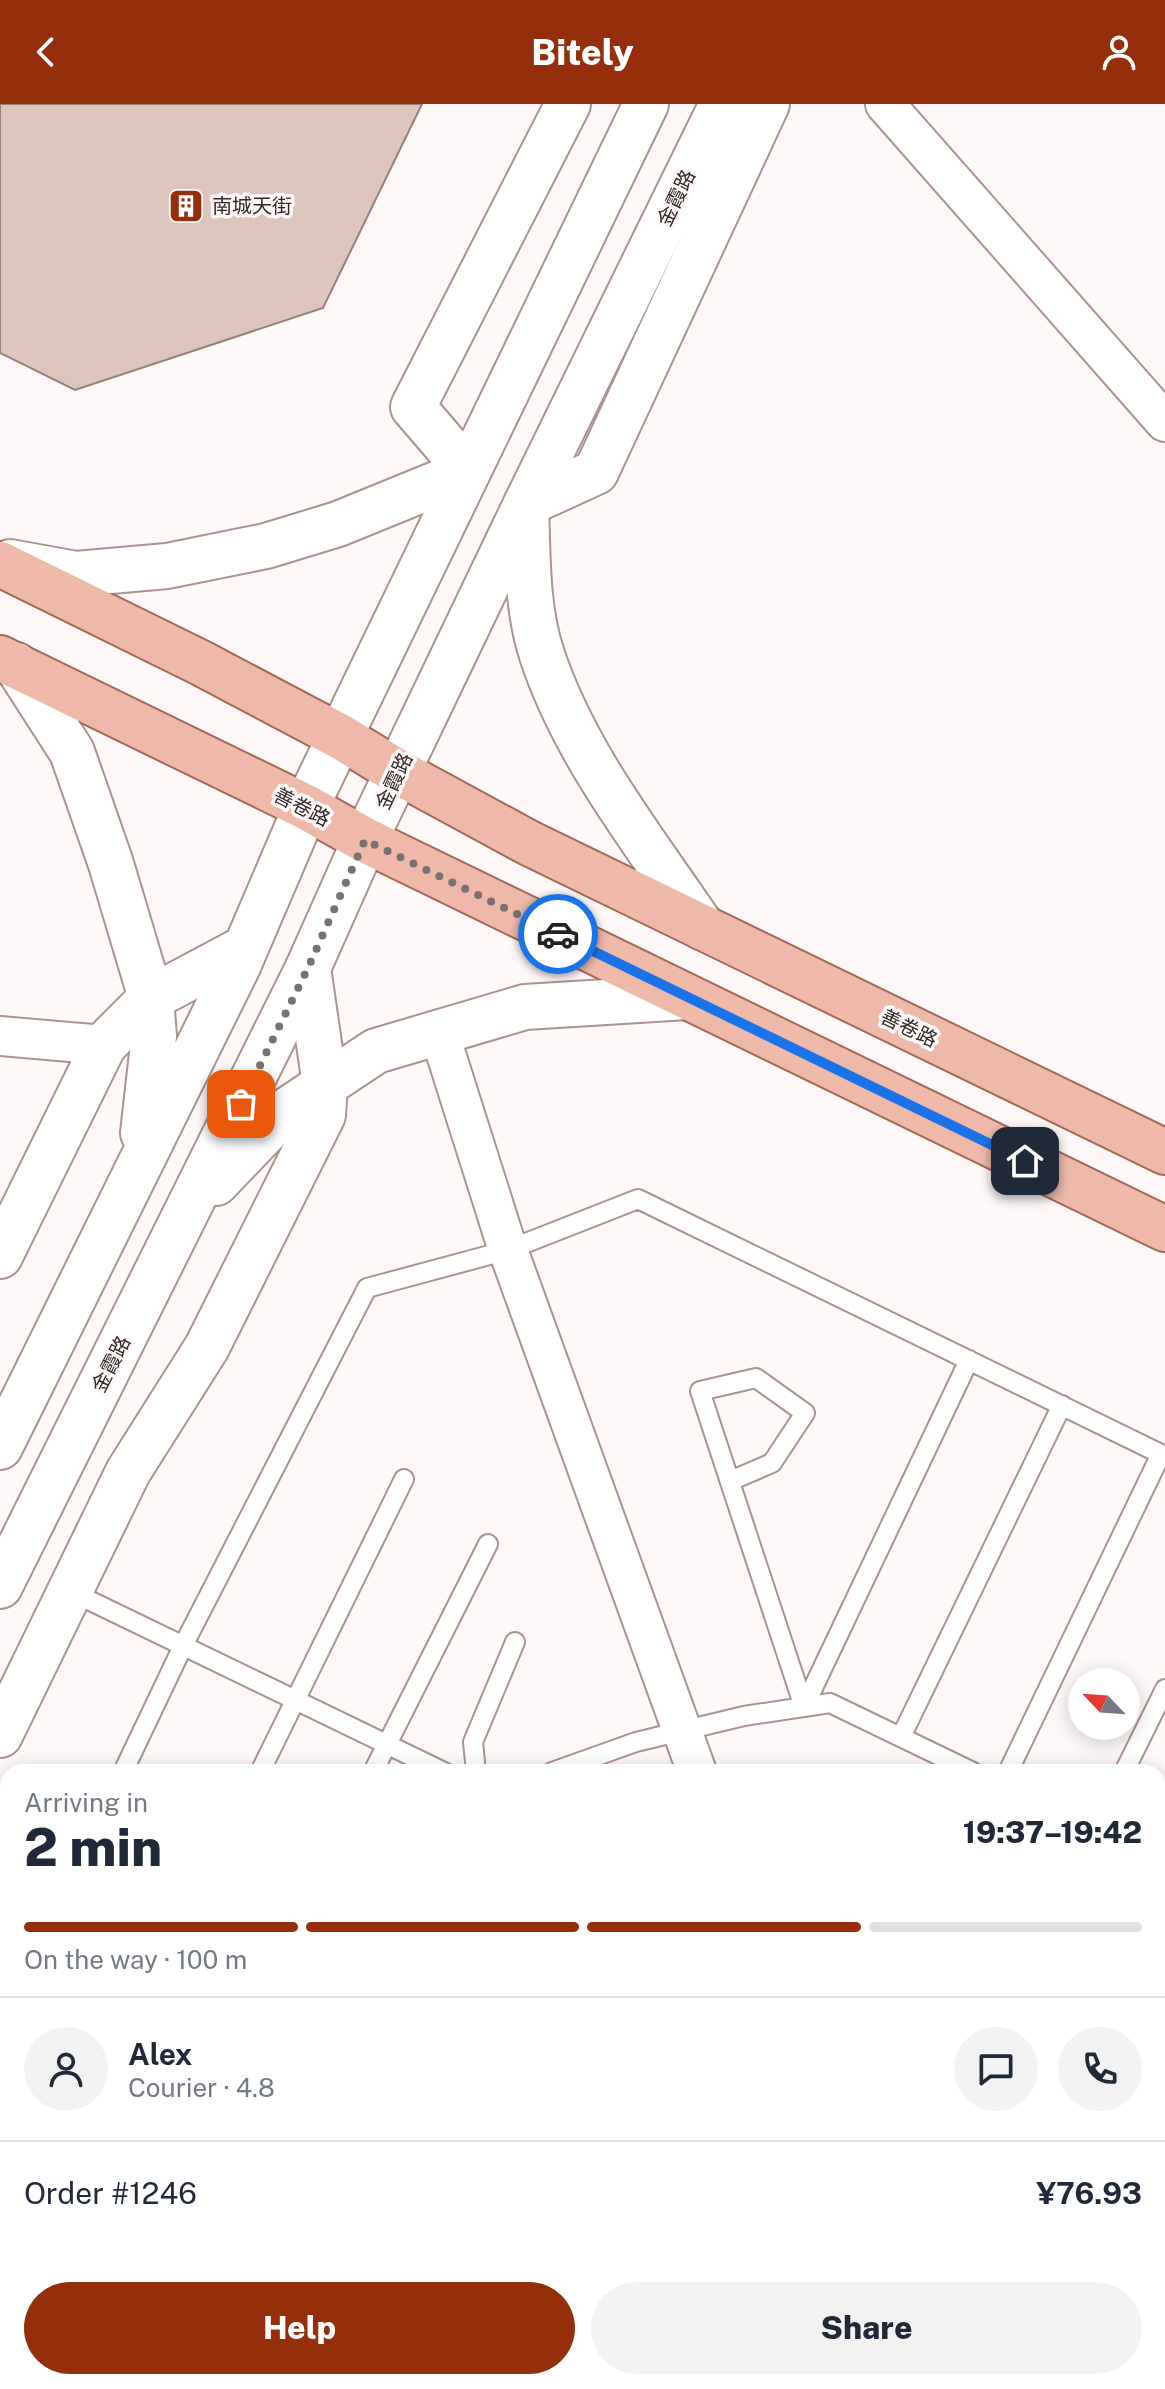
<!DOCTYPE html>
<html lang="en">
<head>
<meta charset="utf-8">
<style>
  body { margin:0; font-family:"Public Sans","Noto Sans SC",sans-serif; background:#f2f2f3; color:#1f2937; height:100vh; display:flex; flex-direction:column; font-size:30px; white-space:nowrap }
  * { box-sizing:border-box; margin:0 }
  p { font-size:26px; color:#747a83 }
  .icon { flex:none; width:44px; height:44px; fill:none; stroke:currentColor; stroke-width:2; stroke-linecap:round; stroke-linejoin:round }
  .map { position:relative; flex:1; overflow:hidden }
  .panel { position:absolute; left:0px; top:1660px; width:1166px; height:626px; display:flex; flex-direction:column; background:#fff; border-radius:24px 24px 0 0; box-shadow:0 4px 20px #0003 }
  .panel>* { flex:none }
  .needle { width:52px; rotate:295deg }
  .fabs { position:absolute; left:1068px; top:1564px; display:grid; gap:16px }
  .fabs a { display:grid; place-items:center; width:72px; height:72px; border-radius:50%; background:#fff; box-shadow:0 4px 20px #0003; font-size:40px }
  .pin { position:absolute; display:grid; place-items:center; width:68px; height:68px; color:#fff; margin:-34px; border-radius:16px; box-shadow:0 4px 12px #0006 }
  .courier { position:absolute; display:grid; place-items:center; width:80px; height:80px; margin:-40px; border:6px solid #1a73e8; border-radius:50%; background:#fff; color:#222; box-shadow:0 2px 10px #0007 }
  .head em { font-style:normal; font-weight:800 }
  .head div { display:flex; flex-direction:column-reverse }
  .head { display:flex; align-items:center; justify-content:space-between; height:136px; padding:0 24px }
  h1 { font-size:52px; font-weight:800; line-height:60px }
  .bar { display:grid; grid-template-columns:repeat(4,1fr); gap:12px 8px; align-content:center; height:96px; padding:0 24px }
  .bar i { height:10px; border-radius:6px; background:#e0e1e3 }
  .bar .active { background:#952e0a }
  .bar p { grid-column:span 4 }
  .line { display:flex; align-items:center; gap:20px; padding:0 24px; border-top:2px solid #e0e1e3 }
  .line div { flex:1 }
  .round { display:grid; place-items:center; flex:none; width:84px; height:84px; border-radius:42px; background:#f2f2f3 }
  .cta { display:flex; gap:16px; margin-top:auto; padding:16px 24px }
  .cta a { flex:1; height:92px; border-radius:48px; background:#952e0a; color:#fff; font-size:32px; font-weight:800; line-height:92px; text-align:center }
  .cta a+a { background:#f2f2f3; color:#1f2937 }
  header { display:flex; justify-content:space-between; align-items:center; height:104px; padding:0 24px; background:#952e0a; color:#fff; font-size:36px; font-weight:800 }
  .map>svg:first-child { display:block }
</style>
</head>
<body>
<header><svg class="icon" aria-label="back" viewBox="0 0 24 24"><path d="M15 5l-7 7 7 7"/></svg>Bitely<svg class="icon" aria-label="person" viewBox="0 0 24 24"><circle cx="12" cy="8" r="4"/><path d="M4 21q1-7 8-7t8 7"/></svg></header>
<div class="map">
<svg width="1165" height="2285" viewBox="0 0 1165 2285">
  <rect width="100%" height="100%" fill="#fef9f8"/>
  <!-- building -->
  <path fill="#ddc5be" stroke="#97817a" stroke-width="2" d="M0,0h422l-99,204 -248,82 -75,-37z"/>
  <g fill="none" stroke-linecap="round" stroke-linejoin="round">
    <!-- service casing -->
    <g stroke="#ab948d" stroke-width="22">
      <path id="service" d="M730,1377l42,-18 33,-50 -49,-35 -56,13 104,316
        M72,1488l372,180
        M804,1603l165,-347
        M901,1633l161,-332
        M123,1668l60,-126 184,-358 141,-38 130,-51 527,257
        M260,1668l144,-293
        M373,1668l115,-228
        M476,1668l-3,-30 42,-100
        M552,1668l84,-30 108,-26 86,-13 143,69
        M1008,1668l153,-318
        M1124,1668l41,-83
        M1158,1757l7,4
        M0,1876l8,4
        M0,1926l8,-16
        M0,2213l8,-17
        M72,2285l3,-7
        M191,2285l4,-7
        M314,2285l4,-7
        M424,2285l3,-7"/>
    </g>
    <!-- minor casing -->
    <g stroke="#ab948d" stroke-width="42">
      <path id="minor" d="M885,0l280,318
        M439,928l69,218 189,522
        M0,932l104,9
        M1158,1863l7,-13
        M1158,2114l7,8
        M698,2285l3,-7"/>
    </g>
    <!-- tertiary casing -->
    <g stroke="#ab948d" stroke-width="48">
      <path id="tertiary" d="M10,458l66,12 91,-8 99,-20 72,-22 130,-53 -55,-64 155,-303
        M703,824c-58,-86 -128,-173 -161,-273 -16,-48 -14,-101 -16,-151l70,-32 171,-368
        M0,1152l104,-211 47,-47 94,-50
        M0,1631l128,-263 79,-125 116,-232 2,-30 -17,-117"/>
    </g>
    <!-- secondary casing -->
    <g stroke="#ab948d" stroke-width="48">
      <path id="secondary" d="M16,561l56,87 39,112 40,134 3,38 -11,97
        M216,1079l68,-71 92,-61 149,-44 162,-10
        M0,1343l238,-481 68,-159 340,-703
        M0,1482l308,-618 57,-128 161,-336 196,-400"/>
    </g>
    <!-- primary casing -->
    <g stroke="#a76957" stroke-width="48">
      <path id="primary" d="M0,460l201,99 140,74 57,35 131,71 636,309
        M0,554l306,149 59,33 800,389"/>
    </g>
    <!-- service -->
    <use href="#service" stroke="#fff" stroke-width="18"/>
    <!-- minor -->
    <use href="#minor" stroke="#fff" stroke-width="38"/>
    <!-- tertiary -->
    <use href="#tertiary" stroke="#fff" stroke-width="44"/>
    <!-- secondary -->
    <use href="#secondary" stroke="#fff" stroke-width="44"/>
    <!-- primary -->
    <use href="#primary" stroke="#efb9aa" stroke-width="44"/>
  </g>
  <g fill="none" stroke-linecap="round" stroke-linejoin="round">
    <!-- done -->
    <path stroke="#7a7270" stroke-width="8" stroke-dasharray="0 14.4" d="M241,1000l67,-136 57,-128 193,94"/>
    <!-- route -->
    <path stroke="#1a73e8" stroke-width="10" d="M558,830l467,227"/>
  </g>
  <!-- icons -->
  <defs>
    <g id="building-square" transform="scale(1.8)"><rect x="-9" y="-9" width="18" height="18" rx="4" fill="#952e0a" stroke="#fef9f8"/><path d="M-4-6H4V6H1V3H-1V6H-4ZM-2.5-4.3h1.7v1.8h-1.7ZM.8-4.3h1.7v1.8H.8ZM-2.5-1h1.7V.8h-1.7ZM.8-1h1.7V.8H.8Z" fill="#fff"/></g>
  </defs>
  <g fill-rule="evenodd">
    <use href="#building-square" x="186" y="102"/>
  </g>
  <g text-anchor="middle" stroke-width="7" stroke-linejoin="round" paint-order="stroke">
    <!-- street labels -->
    <g font-size="20" fill="#332a27" stroke="#fef9f8">
      <text transform="translate(676 94) rotate(-64)" y="7">金霞路</text>
      <text transform="translate(394 677) rotate(-65)" y="7">金霞路</text>
      <text transform="translate(302 703) rotate(27)" y="7">善卷路</text>
      <text transform="translate(909 924) rotate(26)" y="7">善卷路</text>
      <text transform="translate(111 1260) rotate(-63)" y="7">金霞路</text>
    </g>
    <!-- poi labels -->
    <g font-size="20" fill="#332a27" stroke="#fef9f8" text-anchor="start">
      <text x="212" y="109">南城天街</text>
    </g>
  </g>
</svg>
<div class="fabs">
<a><svg class="needle" viewBox="-14 -14 28 28"><path d="M0-13l5 13h-10z" fill="#e53935"/><path d="M0 13l5-13h-10z" fill="#747a83"/></svg></a>
</div>
<div class="pin" style="left:241px;top:1000px;background:#ea580c"><svg class="icon" aria-label="bag" viewBox="0 0 24 24"><path d="M5 8h14l-1 12H6zM9 8a3 3 0 0 1 6 0"/></svg></div>
<div class="pin" style="left:1025px;top:1057px;background:#1f2937"><svg class="icon" aria-label="home" viewBox="0 0 24 24"><path d="M3 11l9-7 9 7M6 9v11h12V9"/></svg></div>
<div class="courier" style="left:558px;top:830px"><svg class="icon" aria-label="car" viewBox="0 0 24 24"><path d="M5 17H2v-5l4-1 3-4h7l3 4 3 1v5h-3M9 17h6M6 11h13"/><circle cx="7" cy="17" r="2"/><circle cx="17" cy="17" r="2"/></svg></div>
<section class="panel">
<div class="head"><div><h1>2 min</h1><p>Arriving in</p></div><em>19:37–19:42</em></div>
<div class="bar"><i class="active"></i><i class="active"></i><i class="active"></i><i></i><p>On the way · 100 m</p></div>
<div class="line" style="height:144px"><a class="round"><svg class="icon" aria-label="person" viewBox="0 0 24 24"><circle cx="12" cy="8" r="4"/><path d="M4 21q1-7 8-7t8 7"/></svg></a><div><b>Alex</b><p>Courier · 4.8</p></div><a class="round"><svg class="icon" aria-label="chat" viewBox="0 0 24 24"><path d="M4 5h16v11H9l-5 4z"/></svg></a><a class="round"><svg class="icon" aria-label="phone" viewBox="0 0 24 24"><path d="M5 4h4l2 5-3 2q2 4 5 5l2-3 5 2v4C11 20 4 13 5 4z"/></svg></a></div>
<div class="line" style="height:104px"><div>Order #1246</div><b>¥76.93</b></div>
<div class="cta"><a>Help</a><a>Share</a></div>
</section>
</div>
</body>
</html>
